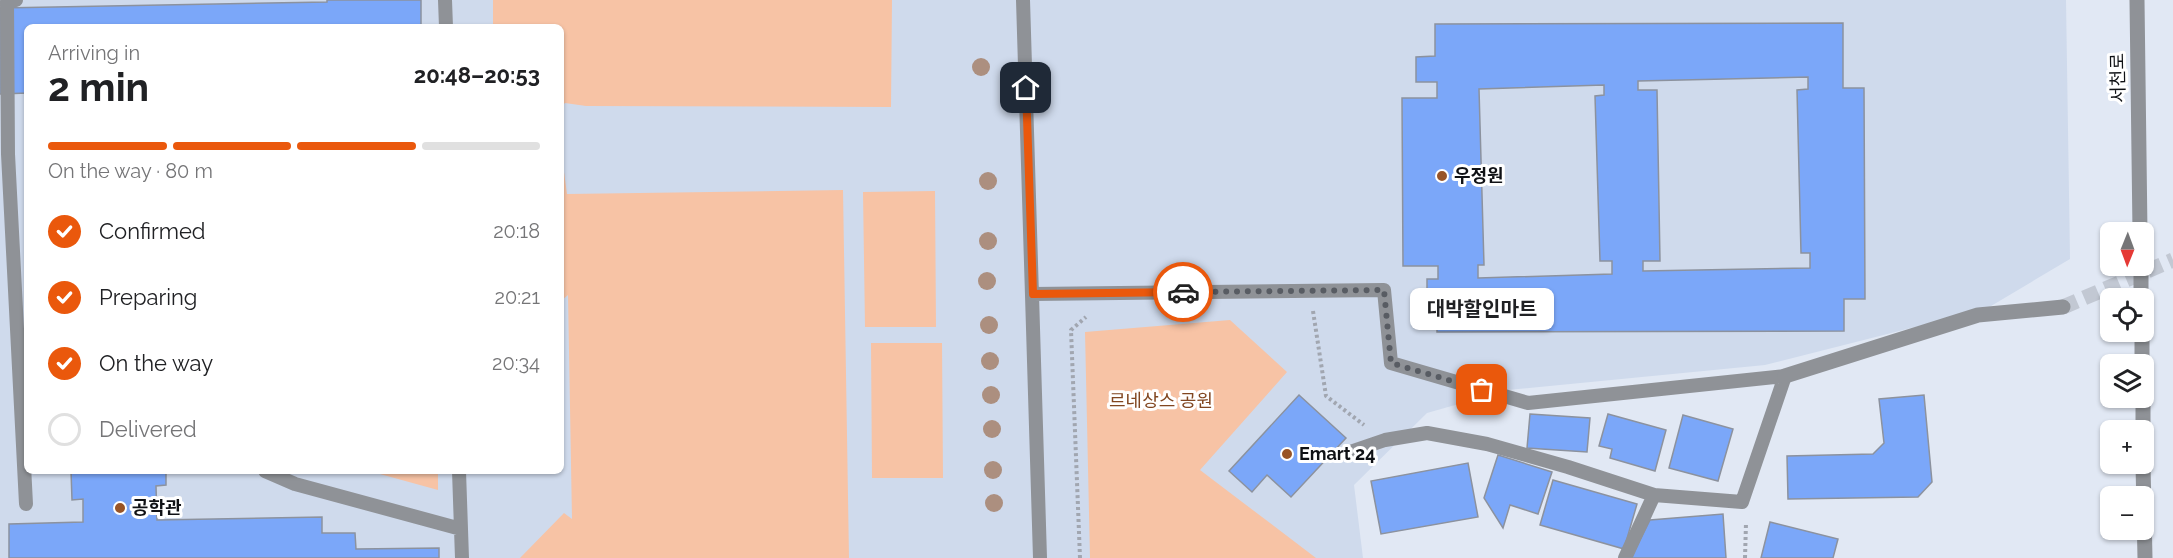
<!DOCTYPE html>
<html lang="en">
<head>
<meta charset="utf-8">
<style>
  body { margin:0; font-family:Raleway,"Noto Sans KR",sans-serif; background:#f2f2f2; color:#202124; height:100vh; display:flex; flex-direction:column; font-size:22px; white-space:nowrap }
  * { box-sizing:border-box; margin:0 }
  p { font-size:20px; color:#757577 }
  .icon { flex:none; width:33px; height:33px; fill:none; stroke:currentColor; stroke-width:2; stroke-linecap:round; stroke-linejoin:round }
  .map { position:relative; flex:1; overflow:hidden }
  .panel { position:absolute; left:24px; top:24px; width:540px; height:450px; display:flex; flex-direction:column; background:#fff; border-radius:9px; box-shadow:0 2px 4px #0004 }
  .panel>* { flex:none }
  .needle { width:39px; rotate:181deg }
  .controls { position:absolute; left:2100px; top:222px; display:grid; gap:12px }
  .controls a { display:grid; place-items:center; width:54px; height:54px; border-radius:9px; background:#fff; box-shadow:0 2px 4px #0004; font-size:30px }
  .pin { position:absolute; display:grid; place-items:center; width:51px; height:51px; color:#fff; margin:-26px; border-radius:12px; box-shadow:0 3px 9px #0006 }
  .courier { position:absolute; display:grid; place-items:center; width:60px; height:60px; margin:-30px; border:4px solid #ea580c; border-radius:50%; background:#fff; color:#222; box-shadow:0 2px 8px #0007 }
  .bubble { position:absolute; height:42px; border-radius:9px; background:#fff; box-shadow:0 2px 4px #0004; font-size:20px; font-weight:700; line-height:42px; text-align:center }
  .overview em { font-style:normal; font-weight:700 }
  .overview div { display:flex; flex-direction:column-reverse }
  .overview { display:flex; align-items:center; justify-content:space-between; height:102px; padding:0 24px }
  h1 { font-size:39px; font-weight:700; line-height:45px }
  .bar { display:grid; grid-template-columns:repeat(4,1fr); gap:9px 6px; align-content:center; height:72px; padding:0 24px }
  .bar i { height:8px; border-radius:4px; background:#e0e0e0 }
  .bar .selected { background:#ea580c }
  .bar p { grid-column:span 4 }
  ol { padding:0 24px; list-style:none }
  li { display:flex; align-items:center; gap:18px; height:66px }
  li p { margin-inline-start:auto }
  li .icon { padding:6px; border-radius:50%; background:#ea580c; color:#fff; stroke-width:4 }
  li:last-child { color:#757577 }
  li i { width:33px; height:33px; border:3px solid #e0e0e0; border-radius:50% }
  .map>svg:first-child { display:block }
</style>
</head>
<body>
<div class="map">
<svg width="2173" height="558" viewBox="0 0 2173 558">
  <rect width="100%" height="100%" fill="#e1e8f4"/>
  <!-- built -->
  <path fill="#cfdaec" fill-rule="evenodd" d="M0,0h2066l4,259 -84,50 -221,56 -257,25 -81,23 -73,72 9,73h-1363zM27,27h534v444h-534z"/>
  <!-- green -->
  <path fill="#f7c3a5" d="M493,0h399l-1,107 -305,-1 -21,-3 -4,4v-80h-68z
    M561,150l6,44 276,-4 6,368h-329l44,-45 8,6 -4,-224 -7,6z
    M935,191l1,136h-71l-2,-135z
    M1230,320l57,52 -87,98 116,88h-226l-5,-226z
    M871,343h71l1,135h-71z
    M369,471h69v19z"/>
  <!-- building -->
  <path fill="#7ba7f9" stroke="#8c929e" stroke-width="1.5" fill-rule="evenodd" d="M327,0h94v27h-394v66l-27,1v-86l327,-6z
    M1843,23v65h21l1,211h-21v32l-407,1v-23h-10v-30h11v-13h-35l-1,-168h35v-16h-21v-25l19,-1v-32zM1808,77v12l-11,1 4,163h9v15l-167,3v-10h17l-3,-171h-19v-9zM1604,85v10l-9,1 5,165h12v13l-134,4v-13h6l-5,-176z
    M1299,395l47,43 -55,59 -24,-22 -15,17 -23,-21z
    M1924,395l8,87 -14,15 -130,2 -1,-43 86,-2 11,-11 -5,-44z
    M1530,414l60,4 -3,34 -60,-4z
    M1608,414l58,16 -11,41 -45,-13 2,-9 -13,-3z
    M1683,415l50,14 -15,52 -49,-13z
    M1498,455l54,17 -14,42 -28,-9 -7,23 -19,-30z
    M1468,463l10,54 -97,17 -10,-53z
    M71,471h95v14l-10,1 1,34 165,-3v16h33l1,16 83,-1v10h-430v-34l74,-2v-23l-11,1z
    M1553,480l84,24 -13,45 -84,-24z
    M1723,514l3,44h-95l19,-38z
    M1770,522l68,17 -5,19h-72z"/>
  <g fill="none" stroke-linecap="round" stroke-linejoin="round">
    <!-- minor-tunnel -->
    <path stroke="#c2c8d3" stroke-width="15" stroke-dasharray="15 8" stroke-linecap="butt" d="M2063,307l110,-47"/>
    <!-- path -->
    <path stroke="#a1a6b0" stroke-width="4" stroke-dasharray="3 3" stroke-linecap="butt" d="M1313,311l13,85 38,29
      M1080,558l-9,-228 15,-13
      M1745,558l1,-35"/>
    <!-- service -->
    <path stroke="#8f9297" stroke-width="14" d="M16,0l-9,2 1,152 18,350
      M445,0l1,27
      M1023,0l17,558
      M1033,294l351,-4 7,73 137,40 257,-27 -43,126 -88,-7 -29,63
      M1344,454l41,-14 42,-7 60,11 81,23 86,28
      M265,471l30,13 166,45
      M459,471l3,87"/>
    <!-- minor -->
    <path stroke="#8f9297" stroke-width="15" d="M1785,376l193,-61 85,-8"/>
    <!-- tertiary -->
    <path stroke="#8f9297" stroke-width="15" d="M2137,0l3,232
      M2142,332v32
      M2143,398v32
      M2143,464l2,94"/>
    <!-- tertiary-bridge -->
    <path stroke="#8f9297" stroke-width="15" d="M2141,266v32"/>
  </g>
  <!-- trees -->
  <g fill="#ac8f7f">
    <circle cx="981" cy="67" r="9"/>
    <circle cx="988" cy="181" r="9"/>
    <circle cx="988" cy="241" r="9"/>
    <circle cx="987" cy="281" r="9"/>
    <circle cx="989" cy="325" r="9"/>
    <circle cx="990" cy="361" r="9"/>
    <circle cx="991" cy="395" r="9"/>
    <circle cx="992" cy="429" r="9"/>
    <circle cx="993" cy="470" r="9"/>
    <circle cx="994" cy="503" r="9"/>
  </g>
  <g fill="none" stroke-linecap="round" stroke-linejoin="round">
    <!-- done -->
    <path stroke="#585c63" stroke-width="6" stroke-dasharray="0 10.8" d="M1183,292l201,-2 7,73 91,27"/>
    <!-- route -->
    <path stroke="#ea580c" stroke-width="8" d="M1026,88l7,206 150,-2"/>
  </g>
  <!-- markers -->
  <g fill="#985427" stroke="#fff" stroke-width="2">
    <circle cx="1442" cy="176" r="6"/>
    <circle cx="1287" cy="454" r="6"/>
    <circle cx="120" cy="508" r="6"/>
  </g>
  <g text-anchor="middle" stroke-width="6" stroke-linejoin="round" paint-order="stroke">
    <!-- street labels -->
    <g font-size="18" fill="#0f1115" stroke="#fff">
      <text transform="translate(2118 78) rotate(-91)" y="6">서천로</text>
    </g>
    <!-- poi labels -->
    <g font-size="18" font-weight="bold" fill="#0f1115" stroke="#fff" text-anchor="start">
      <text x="1454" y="182">우정원</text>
      <text x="1299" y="460">Emart 24</text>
      <text x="132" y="514">공학관</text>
    </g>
    <!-- park labels -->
    <g font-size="18" fill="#814620" stroke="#fff">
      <text x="1161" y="407">르네상스 공원</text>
    </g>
  </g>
</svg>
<div class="controls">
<a><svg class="needle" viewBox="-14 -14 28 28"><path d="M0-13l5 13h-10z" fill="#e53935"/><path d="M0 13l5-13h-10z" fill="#757577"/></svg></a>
<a><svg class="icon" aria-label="locate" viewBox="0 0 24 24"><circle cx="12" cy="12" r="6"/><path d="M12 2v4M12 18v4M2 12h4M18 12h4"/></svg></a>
<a><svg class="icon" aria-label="layers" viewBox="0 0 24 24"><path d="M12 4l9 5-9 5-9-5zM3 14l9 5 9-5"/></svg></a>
<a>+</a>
<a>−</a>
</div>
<div class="pin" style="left:1482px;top:390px;background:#ea580c"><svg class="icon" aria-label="bag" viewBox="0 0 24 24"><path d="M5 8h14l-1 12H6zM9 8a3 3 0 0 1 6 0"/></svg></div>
<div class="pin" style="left:1026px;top:88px;background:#1f2937"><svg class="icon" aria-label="home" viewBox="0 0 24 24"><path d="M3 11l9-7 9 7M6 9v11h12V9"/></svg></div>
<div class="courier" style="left:1183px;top:292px"><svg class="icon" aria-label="car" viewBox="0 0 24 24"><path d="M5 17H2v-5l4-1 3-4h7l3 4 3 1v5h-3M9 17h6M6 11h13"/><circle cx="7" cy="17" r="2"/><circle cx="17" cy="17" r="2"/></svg></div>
<div class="bubble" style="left:1410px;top:288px;width:144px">대박할인마트</div>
<section class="panel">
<div class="overview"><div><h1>2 min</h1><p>Arriving in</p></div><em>20:48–20:53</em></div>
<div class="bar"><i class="selected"></i><i class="selected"></i><i class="selected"></i><i></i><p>On the way · 80 m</p></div>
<ol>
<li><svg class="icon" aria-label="check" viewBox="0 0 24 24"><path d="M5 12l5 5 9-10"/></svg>Confirmed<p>20:18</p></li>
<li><svg class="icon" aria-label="check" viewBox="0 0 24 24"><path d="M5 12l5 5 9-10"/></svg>Preparing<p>20:21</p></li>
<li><svg class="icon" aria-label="check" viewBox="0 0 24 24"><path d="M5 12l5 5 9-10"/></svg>On the way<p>20:34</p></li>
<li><i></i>Delivered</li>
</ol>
</section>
</div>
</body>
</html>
